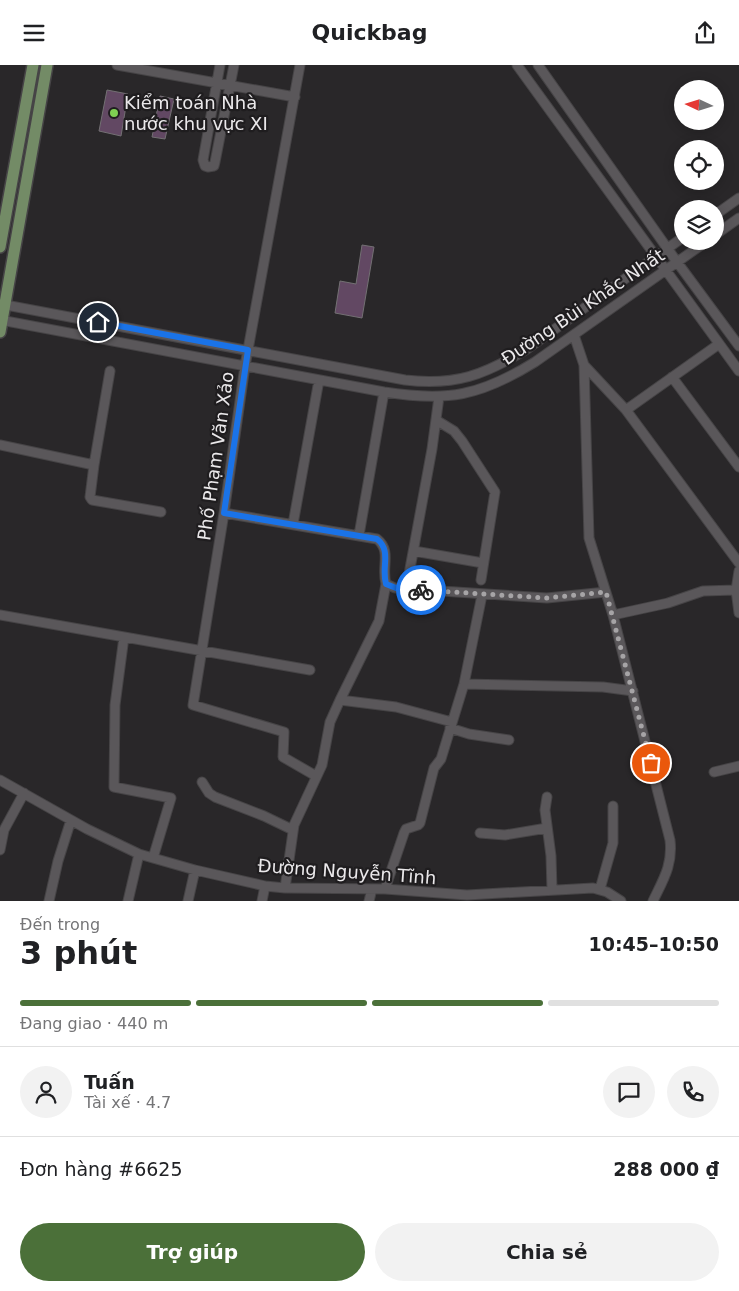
<!DOCTYPE html>
<html lang="vi">
<head>
<meta charset="utf-8">
<style>
  body { margin:0; font-family:"DejaVu Sans",sans-serif; background:#f2f2f2; color:#202124; height:100vh; display:flex; flex-direction:column; font-size:19px; white-space:nowrap }
  * { box-sizing:border-box; margin:0 }
  p { font-size:16px; color:#757577 }
  .icon { flex:none; width:28px; height:28px; fill:none; stroke:currentColor; stroke-width:2; stroke-linecap:round; stroke-linejoin:round }
  .map { position:relative; height:836px; overflow:hidden }
  .side { display:flex; flex-direction:column; background:#fff; flex:1 }
  .side>* { flex:none }
  .needle { width:32px; rotate:274deg }
  .tools { position:absolute; left:674px; top:15px; display:grid; gap:10px }
  .tools a { display:grid; place-items:center; width:50px; height:50px; border-radius:50%; background:#fff; box-shadow:0 2px 12px #0003; font-size:25px }
  .pin { position:absolute; display:grid; place-items:center; width:42px; height:42px; color:#fff; margin:-21px; border:2px solid #fff; border-radius:50%; box-shadow:0 1px 5px #0007 }
  .courier { position:absolute; display:grid; place-items:center; width:50px; height:50px; margin:-25px; border:4px solid #1a73e8; border-radius:50%; background:#fff; color:#222; box-shadow:0 1px 6px #0007 }
  .head em { font-style:normal; font-weight:700 }
  .head div { display:flex; flex-direction:column-reverse }
  .head { display:flex; align-items:center; justify-content:space-between; height:85px; padding:0 20px }
  h1 { font-size:32px; font-weight:700; line-height:38px }
  .bar { display:grid; grid-template-columns:repeat(4,1fr); gap:8px 5px; align-content:center; height:60px; padding:0 20px }
  .bar i { height:6px; border-radius:4px; background:#e0e0e0 }
  .bar .current { background:#4b7039 }
  .bar p { grid-column:span 4 }
  .line { display:flex; align-items:center; gap:12px; padding:0 20px; border-top:1px solid #e0e0e0 }
  .line div { flex:1 }
  .round { display:grid; place-items:center; flex:none; width:52px; height:52px; border-radius:26px; background:#f2f2f2 }
  .primary-button { display:flex; gap:10px; margin-top:auto; padding:10px 20px }
  .primary-button a { flex:1; height:58px; border-radius:30px; background:#4b7039; color:#fff; font-size:20px; font-weight:700; line-height:58px; text-align:center }
  .primary-button a+a { background:#f2f2f2; color:#202124 }
  header { display:flex; justify-content:space-between; align-items:center; height:65px; padding:0 20px; background:#fff; font-size:22px; font-weight:700 }
  .map>svg:first-child { display:block }
</style>
</head>
<body>
<header><svg class="icon" aria-label="menu" viewBox="0 0 24 24"><path d="M4 6h16M4 12h16M4 18h16"/></svg>Quickbag<svg class="icon" aria-label="share" viewBox="0 0 24 24"><path d="M12 15V3M7 8l5-5 5 5M5 13v7h14v-7"/></svg></header>
<div class="map">
<svg width="739" height="836" viewBox="0 0 739 836">
  <rect width="100%" height="100%" fill="#292729"/>
  <!-- building -->
  <path fill="#624863" stroke="#737073" d="M107,25l21,4 -7,42 -22,-5z
    M160,31l14,3 -9,40 -13,-2z
    M362,180l12,2 -12,71 -27,-5 5,-32 16,3z"/>
  <g fill="none" stroke-linecap="round" stroke-linejoin="round">
    <!-- minor casing -->
    <g stroke="#464446" stroke-width="11">
      <path id="minor" d="M117,0l178,32
        M220,0l-17,95 2,6 3,1 6,-1 1,-4 19,-97
        M300,0l-55,301 -21,147 -31,192 91,27 -1,25 33,19
        M517,0l222,306
        M538,0l139,197 62,84
        M715,150l24,-17
        M715,170l24,-17
        M0,239l405,76c51,6 79,-5 122,-31l155,-111
        M0,255l384,72c64,10 96,4 151,-30l172,-121
        M574,270l10,30 5,173 24,77 57,225c3,25 -7,40 -17,61
        M584,300l42,45 113,153
        M672,312l67,90
        M626,345l93,-66
        M436,355l18,11 8,10 33,51 -14,88
        M0,380l94,20 16,-94
        M94,400l-4,32 2,3 69,12
        M224,448l153,26c15,12 4,28 9,45l9,4 152,10 59,-6
        M293,459l26,-144
        M359,470l25,-143
        M414,486l69,12
        M739,506l-3,19 3,23
        M409,509l23,-125 7,-52
        M0,550l310,55
        M613,550l55,-12 35,-12 33,-1
        M124,572l-9,68 -1,82 57,11 -18,60
        M464,619l139,3 30,4
        M340,635l56,7 56,15
        M450,663l19,6 40,6
        M714,707l25,-6
        M0,715l87,49 52,25 56,16 70,16 20,2 100,1 82,6 126,-7 14,4 14,9
        M202,717l7,11 6,4 49,19 29,14
        M547,732l-2,13 6,46 1,34
        M480,768l25,2 42,-7
        M0,785l4,-20 20,-37
        M285,823l9,-63 28,-60 8,-43 10,-22 39,-79 7,-37
        M385,824l19,-56 2,-4 12,-4 2,-2 14,-55 7,-9 23,-75 18,-89
        M600,824l13,-46v-37
        M49,836l9,-40 13,-41
        M128,836l11,-47
        M188,836l7,-31
        M262,836l3,-15
        M369,836l3,-12"/>
    </g>
    <!-- major casing -->
    <g stroke="#464446" stroke-width="14">
      <path id="major" d="M0,182l33,-182
        M0,267l47,-267"/>
    </g>
    <!-- minor -->
    <use href="#minor" stroke="#5a575a" stroke-width="9"/>
    <!-- major -->
    <use href="#major" stroke="#738b66" stroke-width="11"/>
  </g>
  <g fill="none" stroke-linecap="round" stroke-linejoin="round">
    <!-- done -->
    <path stroke="#a6a4a6" stroke-width="5" stroke-dasharray="0 9" d="M421,525l126,8 59,-6 45,171"/>
    <!-- route -->
    <path stroke="#1a73e8" stroke-width="6" d="M98,257l150,28 -24,163 153,26c15,12 4,28 9,45l10,4 25,2"/>
  </g>
  <!-- markers -->
  <circle fill="#7fd052" stroke="#1f1d1f" stroke-width="2" cx="114" cy="48" r="5"/>
  <g text-anchor="middle" stroke-width="4.5" stroke-linejoin="round" paint-order="stroke">
    <!-- poi labels -->
    <g font-size="18" fill="#eae8ea" stroke="#1f1d1f" text-anchor="start">
      <text x="124" y="44">Kiểm toán Nhà<tspan x="124" dy="21">nước khu vực XI</tspan></text>
    </g>
    <!-- street labels -->
    <g font-size="18" fill="#eae8ea" stroke="#1f1d1f">
      <text transform="translate(583 242) rotate(-34)" y="6">Đường Bùi Khắc Nhất</text>
      <text transform="translate(216 391) rotate(-82)" y="6">Phố Phạm Văn Xảo</text>
      <text transform="translate(347 807) rotate(4)" y="6">Đường Nguyễn Tĩnh</text>
    </g>
  </g>
</svg>
<div class="tools">
<a><svg class="needle" viewBox="-14 -14 28 28"><path d="M0-13l5 13h-10z" fill="#e53935"/><path d="M0 13l5-13h-10z" fill="#757577"/></svg></a>
<a><svg class="icon" aria-label="locate" viewBox="0 0 24 24"><circle cx="12" cy="12" r="6"/><path d="M12 2v4M12 18v4M2 12h4M18 12h4"/></svg></a>
<a><svg class="icon" aria-label="layers" viewBox="0 0 24 24"><path d="M12 4l9 5-9 5-9-5zM3 14l9 5 9-5"/></svg></a>
</div>
<div class="pin" style="left:651px;top:698px;background:#ea580c"><svg class="icon" aria-label="bag" viewBox="0 0 24 24"><path d="M5 8h14l-1 12H6zM9 8a3 3 0 0 1 6 0"/></svg></div>
<div class="pin" style="left:98px;top:257px;background:#1f2937"><svg class="icon" aria-label="home" viewBox="0 0 24 24"><path d="M3 11l9-7 9 7M6 9v11h12V9"/></svg></div>
<div class="courier" style="left:421px;top:525px"><svg class="icon" aria-label="bike" viewBox="0 0 24 24"><circle cx="6" cy="16" r="4"/><circle cx="18" cy="16" r="4"/><path d="M6 16l4-8h5l3 8M10 8l3 8H6M13 5h3"/></svg></div>
</div>
<section class="side">
<div class="head"><div><h1>3 phút</h1><p>Đến trong</p></div><em>10:45–10:50</em></div>
<div class="bar"><i class="current"></i><i class="current"></i><i class="current"></i><i></i><p>Đang giao · 440 m</p></div>
<div class="line" style="height:90px"><a class="round"><svg class="icon" aria-label="person" viewBox="0 0 24 24"><circle cx="12" cy="8" r="4"/><path d="M4 21q1-7 8-7t8 7"/></svg></a><div><b>Tuấn</b><p>Tài xế · 4.7</p></div><a class="round"><svg class="icon" aria-label="chat" viewBox="0 0 24 24"><path d="M4 5h16v11H9l-5 4z"/></svg></a><a class="round"><svg class="icon" aria-label="phone" viewBox="0 0 24 24"><path d="M5 4h4l2 5-3 2q2 4 5 5l2-3 5 2v4C11 20 4 13 5 4z"/></svg></a></div>
<div class="line" style="height:65px"><div>Đơn hàng #6625</div><b>288 000 ₫</b></div>
<div class="primary-button"><a>Trợ giúp</a><a>Chia sẻ</a></div>
</section>
</body>
</html>
